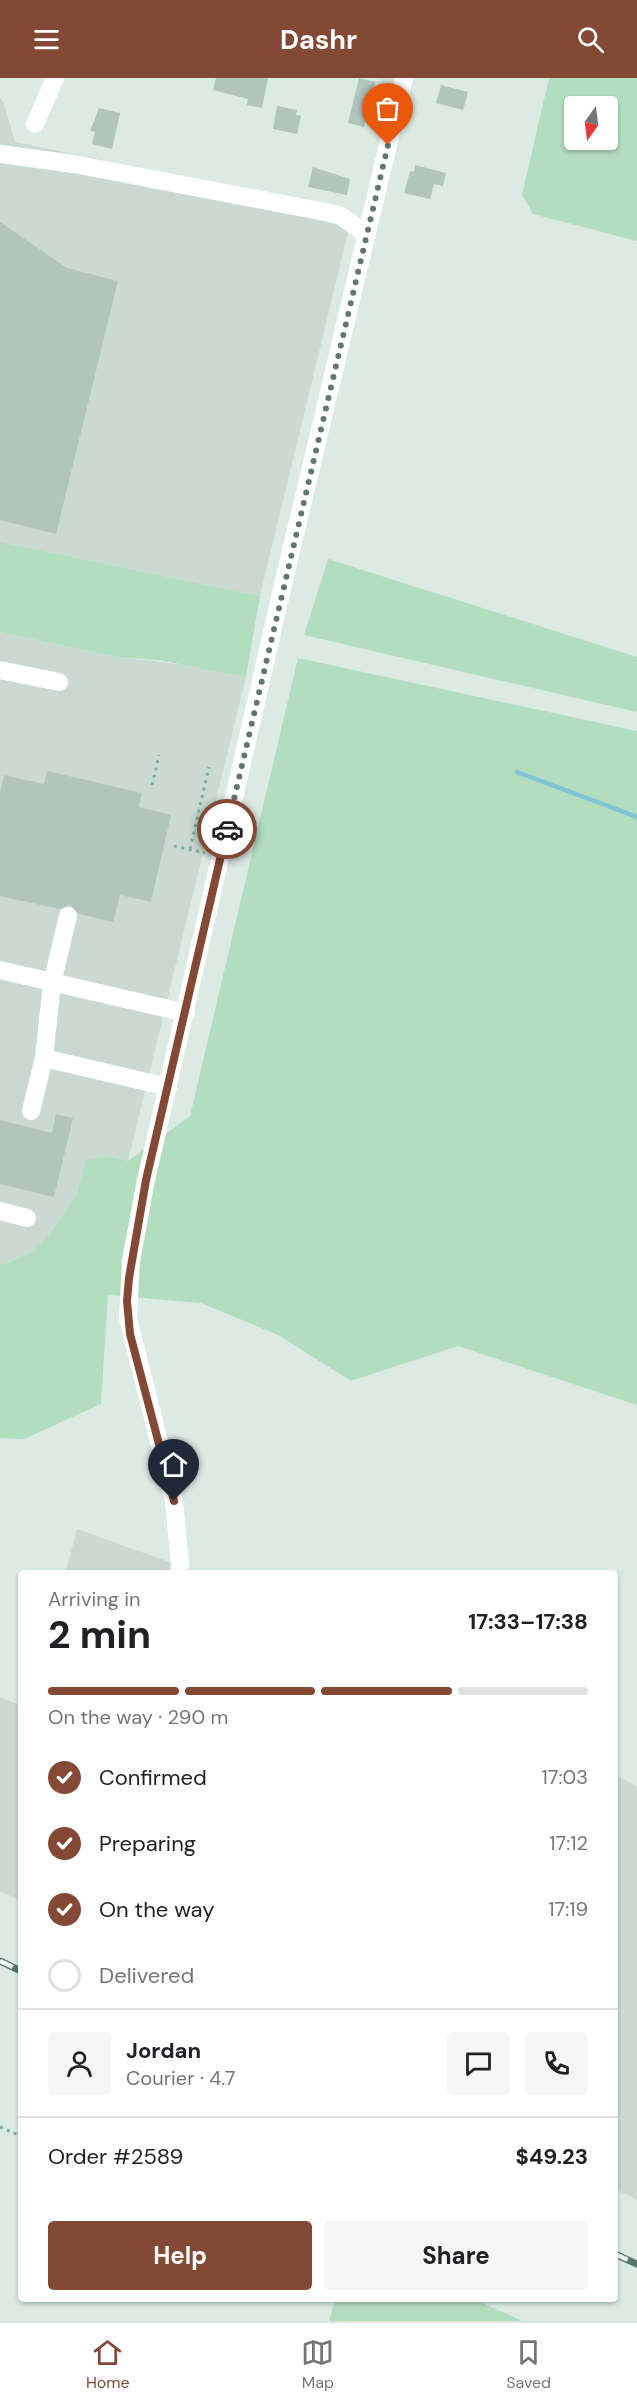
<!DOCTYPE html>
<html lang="en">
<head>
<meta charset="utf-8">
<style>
  body { margin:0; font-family:"DM Sans",sans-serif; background:#f6f6f6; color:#202124; height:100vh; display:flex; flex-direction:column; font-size:22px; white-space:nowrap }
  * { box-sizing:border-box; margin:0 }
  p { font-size:20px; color:#757577 }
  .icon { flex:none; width:33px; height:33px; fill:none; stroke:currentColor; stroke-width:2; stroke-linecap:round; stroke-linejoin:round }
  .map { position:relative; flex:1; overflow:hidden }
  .sheet { position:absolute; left:18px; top:1492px; width:600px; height:732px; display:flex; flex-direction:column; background:#fff; border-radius:6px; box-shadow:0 2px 4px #0004 }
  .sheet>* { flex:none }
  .needle { width:39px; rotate:194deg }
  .tools { position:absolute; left:564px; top:18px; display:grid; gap:12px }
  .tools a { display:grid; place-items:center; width:54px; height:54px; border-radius:6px; background:#fff; box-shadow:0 2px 4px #0004; font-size:30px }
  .pin { position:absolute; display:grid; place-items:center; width:51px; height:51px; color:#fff; margin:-62px -26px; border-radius:50% 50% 50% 0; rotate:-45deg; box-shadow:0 0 6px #0007 }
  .pin .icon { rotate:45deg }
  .courier { position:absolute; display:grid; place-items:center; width:60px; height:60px; margin:-30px; border:4px solid #834934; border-radius:50%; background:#fff; color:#222; box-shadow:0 2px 8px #0007 }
  .headline em { font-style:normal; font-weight:700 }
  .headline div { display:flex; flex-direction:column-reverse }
  .headline { display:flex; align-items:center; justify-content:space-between; height:102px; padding:0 30px }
  h1 { font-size:39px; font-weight:700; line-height:45px }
  .bar { display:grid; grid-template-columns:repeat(4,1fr); gap:9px 6px; align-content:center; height:72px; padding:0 30px }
  .bar i { height:8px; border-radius:4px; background:#e0e0e0 }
  .bar .current { background:#834934 }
  .bar p { grid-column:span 4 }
  .line { display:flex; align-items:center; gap:15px; padding:0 30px; border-top:2px solid #e0e0e0 }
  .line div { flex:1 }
  .round { display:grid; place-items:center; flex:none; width:63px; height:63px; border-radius:6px; background:#f6f6f6 }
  ol { padding:0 30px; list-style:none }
  li { display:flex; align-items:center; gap:18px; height:66px }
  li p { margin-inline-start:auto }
  li .icon { padding:6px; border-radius:50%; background:#834934; color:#fff; stroke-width:4 }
  li:last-child { color:#757577 }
  li i { width:33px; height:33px; border:3px solid #e0e0e0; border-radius:50% }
  .primary-button { display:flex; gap:12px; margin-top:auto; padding:12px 30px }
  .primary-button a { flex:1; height:69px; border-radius:6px; background:#834934; color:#fff; font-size:24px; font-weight:700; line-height:69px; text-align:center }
  .primary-button a+a { background:#f6f6f6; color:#202124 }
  header { display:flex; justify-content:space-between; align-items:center; height:78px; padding:0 30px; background:#834934; color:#fff; font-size:27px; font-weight:700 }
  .menu { display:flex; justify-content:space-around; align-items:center; height:84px; border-top:2px solid #e0e0e0; background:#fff; font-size:16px; color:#757577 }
  .menu a { display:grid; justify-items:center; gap:3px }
  .menu .current { color:#834934 }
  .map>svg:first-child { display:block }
</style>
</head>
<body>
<header><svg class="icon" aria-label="menu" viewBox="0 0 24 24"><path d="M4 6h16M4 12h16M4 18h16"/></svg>Dashr<svg class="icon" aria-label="search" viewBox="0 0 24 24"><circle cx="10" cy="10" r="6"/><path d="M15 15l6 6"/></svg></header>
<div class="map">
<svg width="637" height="2243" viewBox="0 0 637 2243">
  <rect width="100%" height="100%" fill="#dceae4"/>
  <!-- built -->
  <path fill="#cadad3" d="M0,20l4,5 11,39 338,70 -93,384 -260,-54z
    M0,554l118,25 85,10 43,10 -118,484 -20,-5 -23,4 -8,35 -27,38 -16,18 -29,13 -5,-1z
    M77,1451l123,44 -135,1z
    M0,1619l21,9v195l-21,-10z
    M615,1697l22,11v414l-22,-11z"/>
  <!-- green -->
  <path fill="#b2ddbf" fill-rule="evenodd" d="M549,0h88v163l-104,-27 -11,-19zM608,28v34h-34v-34z
    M0,464l260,54 -14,81 -87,-17 -41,-3 -118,-25z
    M328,481l309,98v55l-333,-77z
    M298,580l339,73v674l-179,-59 -107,35 -73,-46 -77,-32 -93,-8 -7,109 -77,35 -24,-1v-175l5,1 29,-13 16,-18 27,-38 8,-35 23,-4 20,5 62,-45z
    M335,2222h141l46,21h-193z"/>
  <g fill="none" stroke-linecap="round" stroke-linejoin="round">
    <!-- stream -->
    <path stroke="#7ec5d5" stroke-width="4.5" d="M517,694l120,45"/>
  </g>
  <!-- building -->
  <path fill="#b1c5bd" d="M216,0h52l-6,30 -15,-3 1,-6 -35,-9z
    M359,0l16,4 -11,45 -16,-4z
    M441,7l27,7 -5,18 -27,-7z
    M277,28l20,4 -1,5 5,1 -4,18 -24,-5z
    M99,30l21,5 -8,36 -20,-5 3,-12 -5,-1z
    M415,87l31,8 -3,13 -9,-2 -4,15 -26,-6 6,-22 4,1z
    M313,89l37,12 -3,16 -39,-8z
    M0,144l67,46 51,13 -62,253 -56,-14z
    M47,693l95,22 -3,14 32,8 -20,87 -31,-7 -7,27 -34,-8 -9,-9 -11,4 -59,-13v-103l4,-18 40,9z
    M56,1036l17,4 -19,79 -54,-13v-64l52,13z"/>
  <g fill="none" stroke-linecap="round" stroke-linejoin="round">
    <!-- path -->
    <path stroke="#7ab0a1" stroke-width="3" stroke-dasharray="3 4.5" stroke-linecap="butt" d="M152,707l7,-30
      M174,768l31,7
      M190,771l19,-82
      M0,2049l21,9"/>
    <!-- minor -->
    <path stroke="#fff" stroke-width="18" d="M35,46l20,-46
      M0,76l74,10 251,48 16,4 26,19
      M0,592l59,12
      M0,892l186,43
      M44,980l124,29
      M31,1033l13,-53 8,-75 16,-67
      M0,1133l27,7
      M179,1496l1,-9 -6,-64 -46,-183 3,-57 15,-81 139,-604 119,-498"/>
    <!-- rail casing -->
    <g stroke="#57766f" stroke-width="7">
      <path id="rail" d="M0,1883l21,10
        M615,2176l22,10"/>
    </g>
    <!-- rail -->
    <use href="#rail" stroke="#ecf6f2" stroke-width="4.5" stroke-dasharray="14" stroke-linecap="butt"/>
  </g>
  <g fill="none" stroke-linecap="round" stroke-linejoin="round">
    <!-- done -->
    <path stroke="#607871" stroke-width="6" stroke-dasharray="0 10.8" d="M227,751l161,-684"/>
    <!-- route -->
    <path stroke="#834934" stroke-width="8" d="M174,1423l-44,-167 -3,-33 2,-23 17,-98 81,-351"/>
  </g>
</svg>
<div class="tools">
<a><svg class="needle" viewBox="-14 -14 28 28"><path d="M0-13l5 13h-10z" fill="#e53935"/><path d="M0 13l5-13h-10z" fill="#757577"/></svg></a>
</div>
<div class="pin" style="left:388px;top:67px;background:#ea580c"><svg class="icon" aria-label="bag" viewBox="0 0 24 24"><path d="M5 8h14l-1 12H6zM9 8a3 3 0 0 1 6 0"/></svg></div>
<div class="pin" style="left:174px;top:1423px;background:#1f2937"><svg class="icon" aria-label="home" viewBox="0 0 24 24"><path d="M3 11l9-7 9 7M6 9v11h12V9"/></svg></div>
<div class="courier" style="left:227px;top:751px"><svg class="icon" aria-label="car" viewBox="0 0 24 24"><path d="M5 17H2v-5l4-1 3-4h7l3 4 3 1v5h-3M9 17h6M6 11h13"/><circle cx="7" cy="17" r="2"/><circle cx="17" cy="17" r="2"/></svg></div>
<section class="sheet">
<div class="headline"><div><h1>2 min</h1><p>Arriving in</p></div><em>17:33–17:38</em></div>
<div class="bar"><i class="current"></i><i class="current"></i><i class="current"></i><i></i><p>On the way · 290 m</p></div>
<ol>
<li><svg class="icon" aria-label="check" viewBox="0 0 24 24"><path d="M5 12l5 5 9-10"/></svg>Confirmed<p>17:03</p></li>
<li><svg class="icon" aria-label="check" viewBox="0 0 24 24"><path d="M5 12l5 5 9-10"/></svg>Preparing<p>17:12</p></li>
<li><svg class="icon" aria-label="check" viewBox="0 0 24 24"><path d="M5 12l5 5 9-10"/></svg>On the way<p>17:19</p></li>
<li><i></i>Delivered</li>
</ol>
<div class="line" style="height:108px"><a class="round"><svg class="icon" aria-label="person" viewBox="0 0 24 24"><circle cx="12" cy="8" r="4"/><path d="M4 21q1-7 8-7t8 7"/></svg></a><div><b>Jordan</b><p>Courier · 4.7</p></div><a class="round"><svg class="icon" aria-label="chat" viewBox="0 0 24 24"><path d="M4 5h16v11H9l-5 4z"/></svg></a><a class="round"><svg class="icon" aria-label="phone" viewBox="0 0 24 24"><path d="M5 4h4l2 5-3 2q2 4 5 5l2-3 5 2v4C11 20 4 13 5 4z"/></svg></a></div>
<div class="line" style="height:78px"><div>Order #2589</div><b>$49.23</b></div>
<div class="primary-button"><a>Help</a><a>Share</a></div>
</section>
</div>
<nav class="menu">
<a class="current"><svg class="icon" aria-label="home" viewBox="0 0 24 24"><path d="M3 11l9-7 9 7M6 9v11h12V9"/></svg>Home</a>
<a><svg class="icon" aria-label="map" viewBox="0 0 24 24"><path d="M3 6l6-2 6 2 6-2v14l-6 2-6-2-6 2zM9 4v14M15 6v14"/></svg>Map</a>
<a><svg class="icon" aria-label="saved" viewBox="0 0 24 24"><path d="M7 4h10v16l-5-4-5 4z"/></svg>Saved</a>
</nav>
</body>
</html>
